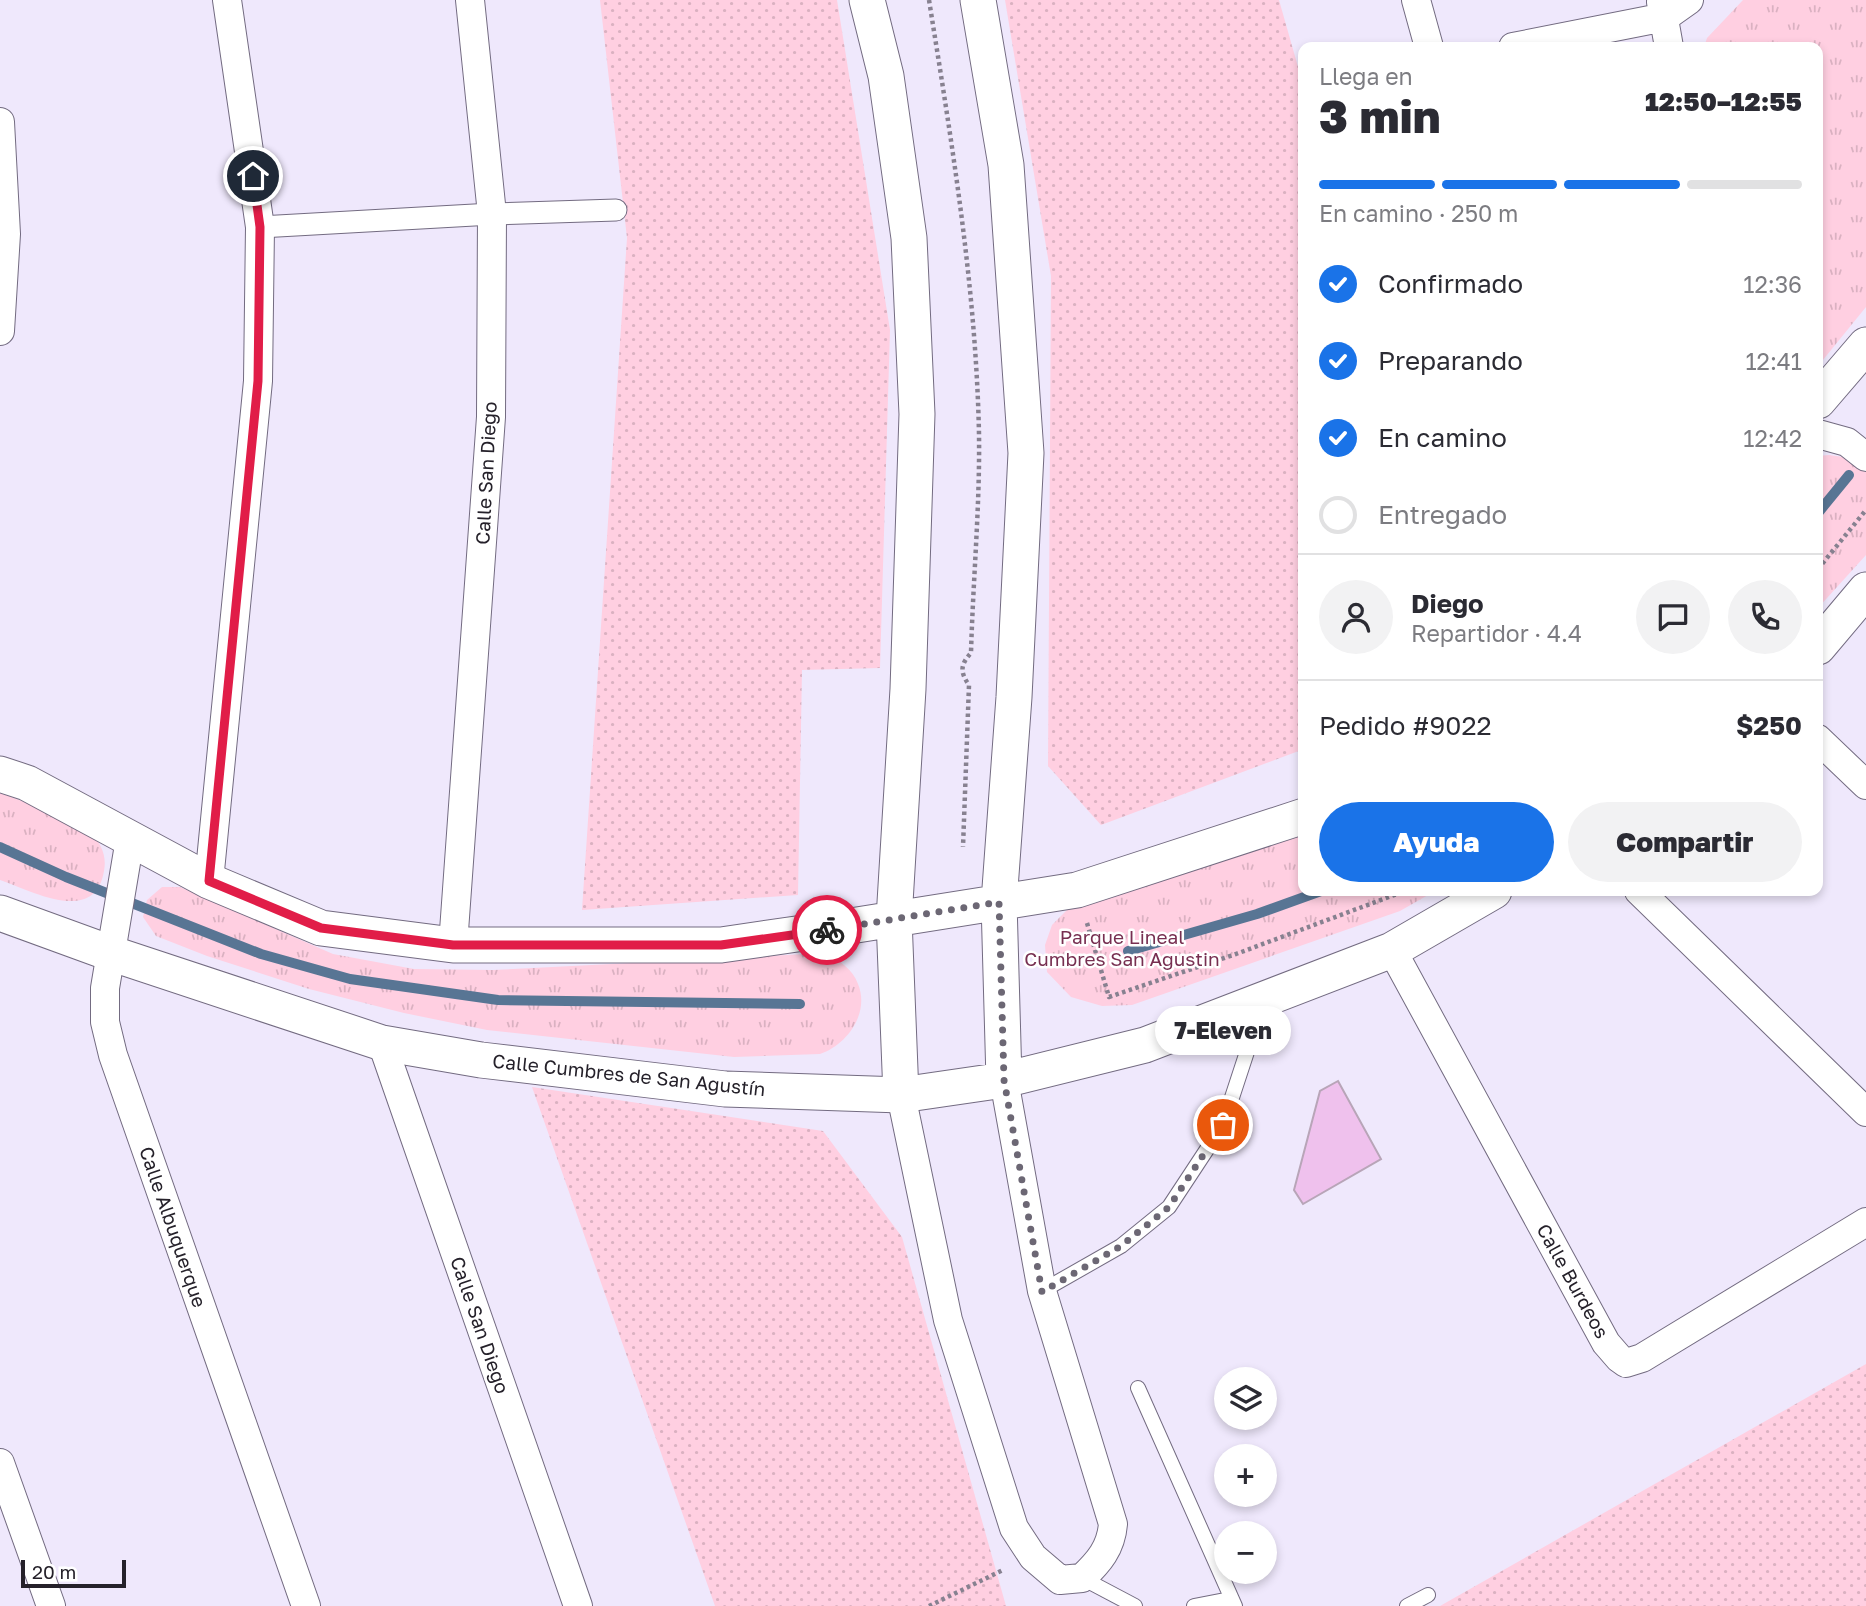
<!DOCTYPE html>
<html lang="es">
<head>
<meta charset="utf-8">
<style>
  body { margin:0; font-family:"Golos Text",sans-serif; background:#f2f2f3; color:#2b2b33; height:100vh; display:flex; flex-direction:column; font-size:26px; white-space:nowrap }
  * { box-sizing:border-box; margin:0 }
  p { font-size:23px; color:#7c7c81 }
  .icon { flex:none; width:38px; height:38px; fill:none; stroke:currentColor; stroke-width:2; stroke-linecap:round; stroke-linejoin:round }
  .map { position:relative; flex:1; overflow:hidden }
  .sheet { position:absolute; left:1298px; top:42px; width:525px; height:854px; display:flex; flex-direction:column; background:#fff; border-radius:14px; box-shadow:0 4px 10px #0003 }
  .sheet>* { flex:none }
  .buttons { position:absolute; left:1214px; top:1367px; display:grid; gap:14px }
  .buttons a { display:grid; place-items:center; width:63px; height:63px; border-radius:50%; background:#fff; box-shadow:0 4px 10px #0003; font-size:35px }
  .scale { position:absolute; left:21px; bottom:18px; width:105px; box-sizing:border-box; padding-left:7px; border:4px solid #25212a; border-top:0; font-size:19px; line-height:24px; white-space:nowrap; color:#25212a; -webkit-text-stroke:5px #fff; paint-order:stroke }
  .pin { position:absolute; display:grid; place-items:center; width:60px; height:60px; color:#fff; margin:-30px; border:4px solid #fff; border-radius:50%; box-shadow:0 2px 7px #0007 }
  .courier { position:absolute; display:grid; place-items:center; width:70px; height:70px; margin:-35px; border:5px solid #e11d48; border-radius:50%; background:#fff; color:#222; box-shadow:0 2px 9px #0007 }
  .bubble { position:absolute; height:49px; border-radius:24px; background:#fff; box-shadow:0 4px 10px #0003; font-size:23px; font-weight:800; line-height:49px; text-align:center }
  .headline em { font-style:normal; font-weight:800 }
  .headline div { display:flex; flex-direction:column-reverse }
  .headline { display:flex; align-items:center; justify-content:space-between; height:119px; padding:0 21px }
  h1 { font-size:46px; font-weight:800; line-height:52px }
  .bar { display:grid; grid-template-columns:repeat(4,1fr); gap:10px 7px; align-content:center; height:84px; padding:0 21px }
  .bar i { height:9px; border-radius:5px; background:#e1e1e2 }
  .bar .active { background:#1a73e8 }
  .bar p { grid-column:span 4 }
  .line { display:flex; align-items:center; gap:18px; padding:0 21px; border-top:2px solid #e1e1e2 }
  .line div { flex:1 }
  .round { display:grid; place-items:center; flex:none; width:74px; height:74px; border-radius:37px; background:#f2f2f3 }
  ol { padding:0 21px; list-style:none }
  li { display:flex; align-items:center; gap:21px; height:77px }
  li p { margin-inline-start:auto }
  li .icon { padding:7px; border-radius:50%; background:#1a73e8; color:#fff; stroke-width:4 }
  li:last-child { color:#7c7c81 }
  li i { width:38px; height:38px; border:4px solid #e1e1e2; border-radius:50% }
  .action { display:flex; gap:14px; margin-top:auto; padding:14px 21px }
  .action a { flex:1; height:80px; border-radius:42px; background:#1a73e8; color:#fff; font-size:28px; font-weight:800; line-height:80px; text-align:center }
  .action a+a { background:#f2f2f3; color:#2b2b33 }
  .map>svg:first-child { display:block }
</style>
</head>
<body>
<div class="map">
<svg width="1866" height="1606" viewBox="0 0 1866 1606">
  <defs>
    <pattern id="grass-dots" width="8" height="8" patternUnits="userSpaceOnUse" patternTransform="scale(1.75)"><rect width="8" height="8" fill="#ffcfe1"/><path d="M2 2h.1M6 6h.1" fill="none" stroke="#dab1c1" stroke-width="1.8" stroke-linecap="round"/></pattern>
    <pattern id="park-tufts" width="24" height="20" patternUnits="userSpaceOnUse" patternTransform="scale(1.75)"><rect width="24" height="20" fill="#ffcfe1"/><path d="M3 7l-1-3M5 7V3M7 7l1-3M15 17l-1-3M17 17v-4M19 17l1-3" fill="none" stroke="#dab1c1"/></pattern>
  </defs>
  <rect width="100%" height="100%" fill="#efe8fc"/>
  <!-- grass -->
  <path fill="url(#grass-dots)" d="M600,0h237l53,330 -10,338 -78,2 -4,225 -216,15 45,-672z
    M1005,0h274l25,88v661l-203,76 -53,-59 3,-490z
    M532,1087l291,44 79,106 104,369h-291z
    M1866,1364v242h-426z"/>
  <!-- park -->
  <path fill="url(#park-tufts)" d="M1743,0h123v307l-48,59v-319h-114l3,-9z
    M1829,455l21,3 16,13v84l-48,53v-152z
    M0,793c16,5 79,30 90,40 11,9 17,23 14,38 -9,55 -72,20 -104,9z
    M1304,832v59h131l-35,20 -268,94 -30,1 -31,-9 -24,-25 -2,-27 7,-20 23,-23 131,-35z
    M162,887h18l153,67 81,15 79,1 334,-17c12,8 26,16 31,31 12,29 -11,61 -38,70l-86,3 -247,-27 -83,-17 -95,-24 -102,-33 -51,-20 -13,-19 4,-17z"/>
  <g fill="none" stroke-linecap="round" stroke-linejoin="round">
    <!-- stream -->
    <path stroke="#587594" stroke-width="10" d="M1818,513l31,-38
      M0,847l66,30 195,77 89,25 148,21 302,4
      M1128,951l129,-37 64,-23"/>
  </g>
  <!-- building -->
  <path fill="#efc1ed" stroke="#b8a5b8" stroke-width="2" d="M1338,1081l43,78 -78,45 -9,-14 26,-99z"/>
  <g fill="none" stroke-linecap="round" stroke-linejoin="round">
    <!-- service casing -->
    <g stroke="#736b81" stroke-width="16">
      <path id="service" d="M1042,1291l79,-45 48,-39 54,-82 40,-122
        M1138,1388l97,218
        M1082,1578l53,28
        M1194,1606l36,-7
        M1407,1606l21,-11"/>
    </g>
    <!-- pedestrian casing -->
    <g stroke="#736b81" stroke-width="23">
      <path id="pedestrian" d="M260,227l232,-13 124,-4"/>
    </g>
    <!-- minor casing -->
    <g stroke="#736b81" stroke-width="30">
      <path id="minor" d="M1416,0l13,47
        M1661,2l8,45
        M1513,47l152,-30 24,-17
        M0,122l6,112 -6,97
        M1818,434l29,8 19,15
        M1818,739l48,46
        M130,839l-25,149v34l8,33 193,551
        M209,881l49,-500 2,-154 -33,-227
        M1639,891l227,221
        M453,945l38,-528 1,-203 -22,-214
        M1392,950l214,393 13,15 7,5 16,-5 224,-136
        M382,1043l196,563
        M901,1095l47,225 66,208 19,29 27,23 22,-2c17,-16 29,-30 31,-54l-71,-233 -38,-211
        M0,1463l51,143"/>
    </g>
    <!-- tertiary casing -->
    <g stroke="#736b81" stroke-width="37">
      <path id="tertiary" d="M867,0l19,76 23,162 8,176 -9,275 -14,230 7,176
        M978,0l28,165 20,288 -12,244 -15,205 5,178
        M1818,401l48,-56
        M1818,647l48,-57
        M0,774l27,9 182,98 112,47 132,17h268l117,-17 239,-38 227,-74
        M0,913l110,40 272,90 99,17 244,29 176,6 103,-15 141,-35 247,-95 102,-59"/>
    </g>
    <!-- path -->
    <path stroke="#878190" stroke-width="4.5" stroke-dasharray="3.5 3.5" stroke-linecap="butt" d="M929,0c23,144 47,288 50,434 1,72 -6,146 -8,219 -11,12 -11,19 -2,32l-6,162
      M1818,569l48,-59
      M1087,923l22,74 127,-43 169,-63
      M929,1606l74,-36"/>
    <!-- service -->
    <use href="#service" stroke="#fff" stroke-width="14"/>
    <!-- pedestrian -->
    <use href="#pedestrian" stroke="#fff" stroke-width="21"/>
    <!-- minor -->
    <use href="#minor" stroke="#fff" stroke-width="28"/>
    <!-- tertiary -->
    <use href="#tertiary" stroke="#fff" stroke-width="35"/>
  </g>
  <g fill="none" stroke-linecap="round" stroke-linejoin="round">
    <!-- done -->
    <path stroke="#6c6774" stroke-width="7" stroke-dasharray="0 12.6" d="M827,930l172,-28 5,178 38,212 79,-46 48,-39 54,-82"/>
    <!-- route -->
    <path stroke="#e11d48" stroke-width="9" d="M253,176l7,51 -2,154 -49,500 112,47 132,17h268l106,-15"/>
  </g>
  <g text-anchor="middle" stroke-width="5" stroke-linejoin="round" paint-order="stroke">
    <!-- street labels -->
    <g font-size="19" fill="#25212a" stroke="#fff">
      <text transform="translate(486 473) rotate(-87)" y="7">Calle San Diego</text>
      <text transform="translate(629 1075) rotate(6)" y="7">Calle Cumbres de San Agustín</text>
      <text transform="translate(173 1227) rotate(71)" y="7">Calle Albuquerque</text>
      <text transform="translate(1573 1281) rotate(61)" y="7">Calle Burdeos</text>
      <text transform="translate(480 1325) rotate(71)" y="7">Calle San Diego</text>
    </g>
    <!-- park labels -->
    <g font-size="19" fill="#772f51" stroke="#fff">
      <text x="1122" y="944">Parque Lineal<tspan x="1122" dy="22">Cumbres San Agustin</tspan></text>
    </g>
  </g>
</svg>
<div class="buttons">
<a><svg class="icon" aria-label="layers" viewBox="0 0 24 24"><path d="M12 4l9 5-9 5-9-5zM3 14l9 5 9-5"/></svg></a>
<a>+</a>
<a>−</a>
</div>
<div class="scale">20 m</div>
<div class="pin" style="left:1223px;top:1125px;background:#ea580c"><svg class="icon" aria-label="bag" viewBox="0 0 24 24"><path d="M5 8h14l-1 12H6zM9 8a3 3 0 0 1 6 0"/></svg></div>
<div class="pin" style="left:253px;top:176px;background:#1f2937"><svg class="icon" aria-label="home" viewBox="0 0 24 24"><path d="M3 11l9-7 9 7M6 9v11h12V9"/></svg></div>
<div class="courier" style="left:827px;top:930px"><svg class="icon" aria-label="bike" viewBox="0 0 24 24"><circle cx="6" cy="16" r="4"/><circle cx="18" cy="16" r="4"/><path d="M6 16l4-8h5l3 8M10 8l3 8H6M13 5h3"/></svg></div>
<div class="bubble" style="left:1155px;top:1006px;width:136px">7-Eleven</div>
<section class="sheet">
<div class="headline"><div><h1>3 min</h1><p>Llega en</p></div><em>12:50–12:55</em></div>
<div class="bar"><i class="active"></i><i class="active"></i><i class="active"></i><i></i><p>En camino · 250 m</p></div>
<ol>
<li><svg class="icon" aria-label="check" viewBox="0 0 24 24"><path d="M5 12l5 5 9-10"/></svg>Confirmado<p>12:36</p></li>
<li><svg class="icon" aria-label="check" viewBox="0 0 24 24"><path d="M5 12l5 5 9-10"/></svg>Preparando<p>12:41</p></li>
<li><svg class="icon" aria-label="check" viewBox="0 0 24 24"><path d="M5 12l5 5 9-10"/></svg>En camino<p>12:42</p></li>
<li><i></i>Entregado</li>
</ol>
<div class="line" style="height:126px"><a class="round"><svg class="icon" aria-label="person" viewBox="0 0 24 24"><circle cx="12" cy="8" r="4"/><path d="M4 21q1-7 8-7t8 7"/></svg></a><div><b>Diego</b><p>Repartidor · 4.4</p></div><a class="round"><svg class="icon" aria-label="chat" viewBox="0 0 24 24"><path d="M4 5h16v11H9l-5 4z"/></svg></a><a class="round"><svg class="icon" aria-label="phone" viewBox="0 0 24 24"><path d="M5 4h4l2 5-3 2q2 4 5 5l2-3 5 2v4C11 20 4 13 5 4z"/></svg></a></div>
<div class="line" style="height:91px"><div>Pedido #9022</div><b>$250</b></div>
<div class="action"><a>Ayuda</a><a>Compartir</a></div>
</section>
</div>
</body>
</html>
